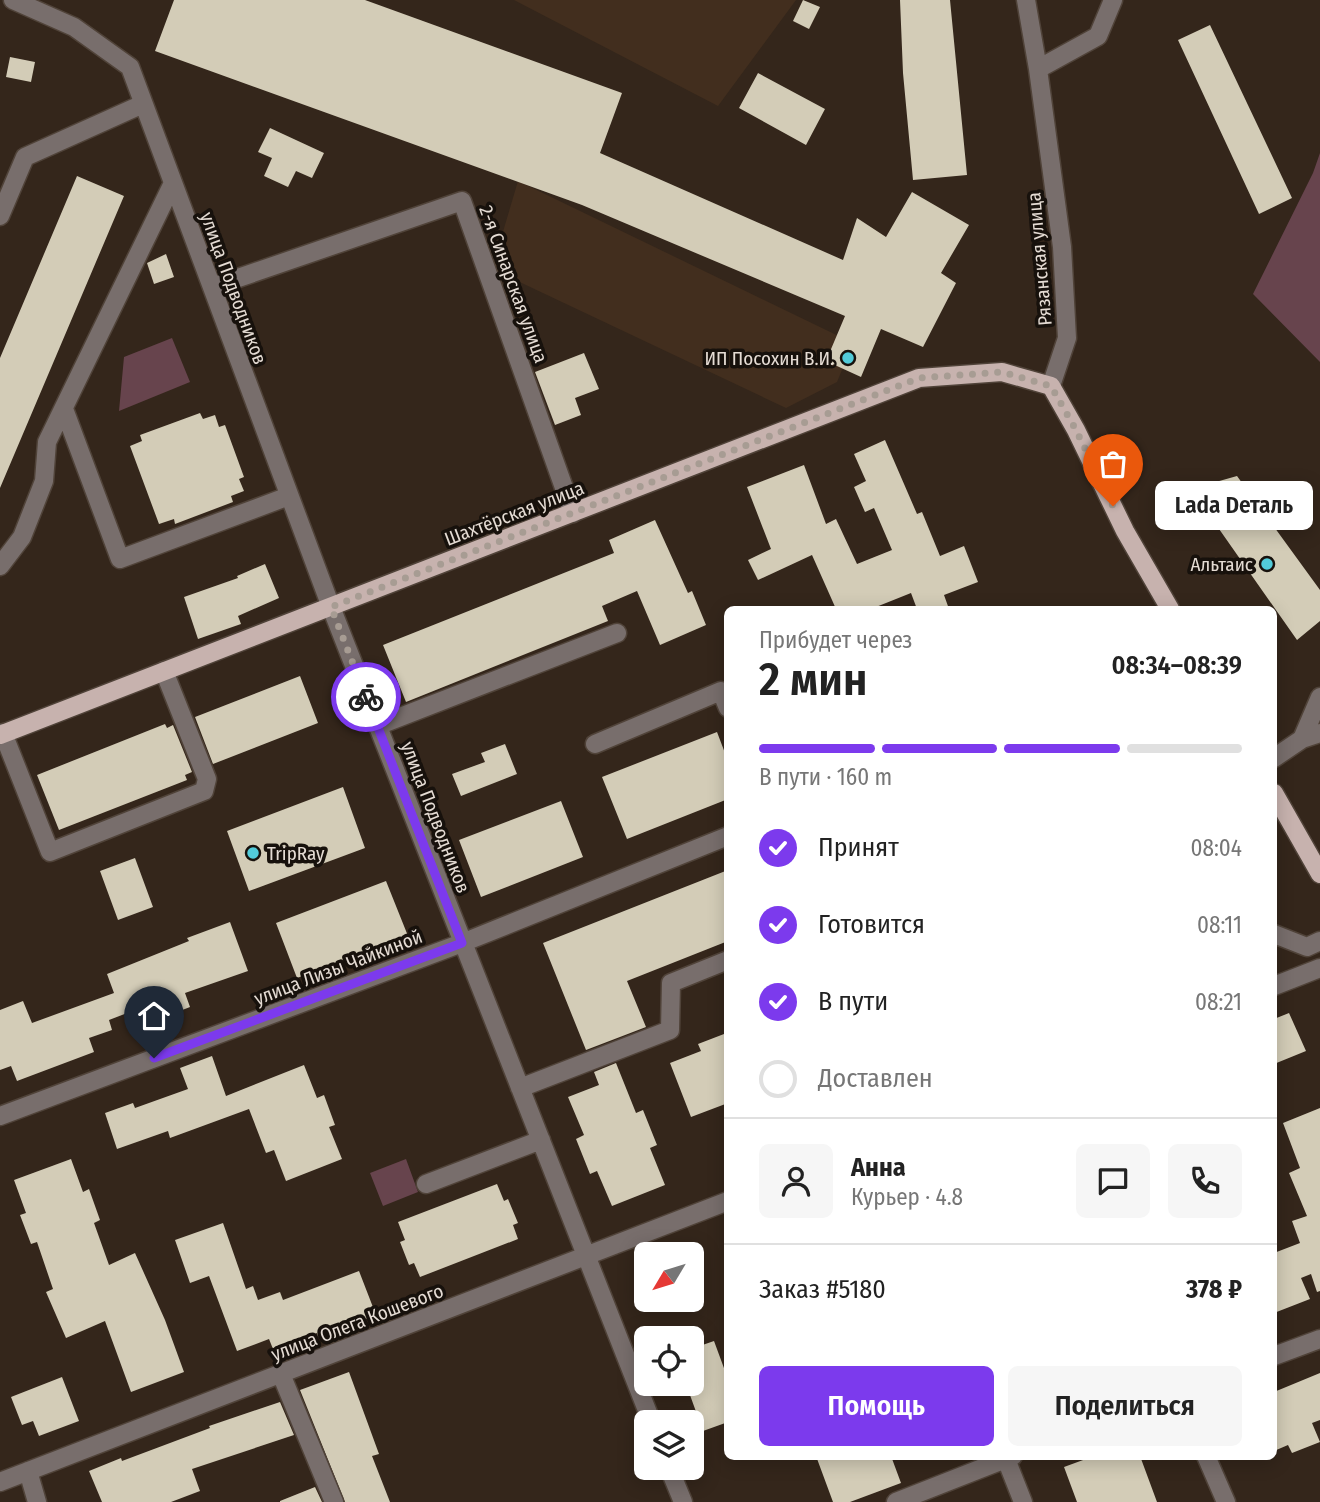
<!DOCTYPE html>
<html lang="ru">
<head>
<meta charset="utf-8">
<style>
  body { margin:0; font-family:"Fira Sans Condensed",sans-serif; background:#f6f6f6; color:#222; height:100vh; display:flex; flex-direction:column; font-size:26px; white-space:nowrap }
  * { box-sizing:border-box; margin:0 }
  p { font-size:23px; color:#767676 }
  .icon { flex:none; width:38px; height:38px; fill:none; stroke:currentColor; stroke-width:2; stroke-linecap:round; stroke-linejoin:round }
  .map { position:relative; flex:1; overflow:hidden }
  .sheet { position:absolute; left:724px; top:606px; width:553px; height:854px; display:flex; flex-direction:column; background:#fff; border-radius:10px; box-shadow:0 4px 18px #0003 }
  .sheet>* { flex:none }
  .needle { width:46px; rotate:232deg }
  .buttons { position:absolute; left:634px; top:1242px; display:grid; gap:14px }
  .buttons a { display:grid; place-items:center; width:70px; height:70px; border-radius:10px; background:#fff; box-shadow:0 4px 18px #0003; font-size:35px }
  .pin { position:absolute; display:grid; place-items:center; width:60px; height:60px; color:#fff; margin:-72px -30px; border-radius:50% 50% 50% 0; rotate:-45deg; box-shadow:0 0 7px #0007 }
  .pin .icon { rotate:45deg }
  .courier { position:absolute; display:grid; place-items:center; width:70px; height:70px; margin:-35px; border:5px solid #7c3aed; border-radius:50%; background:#fff; color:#222; box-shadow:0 2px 9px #0007 }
  .bubble { position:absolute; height:49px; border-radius:10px; background:#fff; box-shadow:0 4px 18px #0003; font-size:23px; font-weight:600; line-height:49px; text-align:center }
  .overview em { font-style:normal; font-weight:600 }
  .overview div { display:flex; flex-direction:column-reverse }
  .overview { display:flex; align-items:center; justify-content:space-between; height:119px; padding:0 35px }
  h1 { font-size:46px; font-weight:600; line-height:52px }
  .bar { display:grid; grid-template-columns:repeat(4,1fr); gap:10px 7px; align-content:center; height:84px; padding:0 35px }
  .bar i { height:9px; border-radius:5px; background:#e0e0e0 }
  .bar .selected { background:#7c3aed }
  .bar p { grid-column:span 4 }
  .line { display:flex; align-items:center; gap:18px; padding:0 35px; border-top:2px solid #e0e0e0 }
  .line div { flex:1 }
  .round { display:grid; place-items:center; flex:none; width:74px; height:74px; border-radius:10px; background:#f6f6f6 }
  ol { padding:0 35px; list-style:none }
  li { display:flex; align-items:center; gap:21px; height:77px }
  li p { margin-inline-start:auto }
  li .icon { padding:7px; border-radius:50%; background:#7c3aed; color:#fff; stroke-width:4 }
  li:last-child { color:#767676 }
  li i { width:38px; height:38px; border:4px solid #e0e0e0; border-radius:50% }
  .button { display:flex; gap:14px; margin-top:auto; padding:14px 35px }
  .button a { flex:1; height:80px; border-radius:10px; background:#7c3aed; color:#fff; font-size:28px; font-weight:600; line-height:80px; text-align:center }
  .button a+a { background:#f6f6f6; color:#222 }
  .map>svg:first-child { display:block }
</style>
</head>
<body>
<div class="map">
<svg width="1320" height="1502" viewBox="0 0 1320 1502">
  <rect width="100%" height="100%" fill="#34261b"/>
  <!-- built -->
  <path fill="#422e1e" d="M514,0h282l-78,106z
    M518,181l335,162 -16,39 -51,26 -294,-139z"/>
  <!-- green -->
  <path fill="#67444d" d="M1320,153v209l-67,-68 60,-121z
    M172,338l18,44 -71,29 5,-54z
    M406,1159l12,33 -35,14 -13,-33z"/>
  <!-- building -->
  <path fill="#d3ccb7" d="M174,0h191l257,93 -22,60 243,107 14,-42 29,19 26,-45 57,33 -28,48 15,10 -33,64 -42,-18 -20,48 -35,-16 19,-45 -263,-111 -427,-154z
    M803,0l17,7 -11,22 -16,-8z
    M900,0h50l17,175 -54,5 -10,-107z
    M1210,25l82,173 -33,16 -81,-174z
    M10,57l25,5 -4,20 -25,-5z
    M758,73l67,36 -19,36 -67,-37z
    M270,128l54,25 -12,25 -16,-7 -8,16 -24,-11 8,-18 -14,-6z
    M77,176l47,20 -124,292v-130z
    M166,254l8,23 -20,7 -7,-21z
    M584,353l15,36 -24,9 6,17 -26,10 -20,-53z
    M200,413l3,6 12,-4 4,12 6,-2 19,52 -5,2 5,12 -13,5 2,6 -58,22 -1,-5 -15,5 -29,-78 12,-5 -2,-6z
    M885,440l32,74 5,-2 18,44 24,-10 14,36 -34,13 5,14h-32l-6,-16 -40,16h-35l-24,-54 -54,25 -10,-20 23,-11 -24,-62 57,-22 22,59 10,-5 21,45 35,-14 -18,-42 -9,4 -11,-25 12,-6 -12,-27z
    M1237,476l83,114v31l-23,19 -106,-151z
    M655,520l33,73 4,-2 14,34 -46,20 -23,-54 -35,15 6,15 -202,81 -23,-57 231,-92 -5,-13z
    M265,564l14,34 -41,18 3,8 -43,15 -14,-42 54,-19 -1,-2z
    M300,676l18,47 -105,41 -18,-47z
    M165,724l2,4 6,-3 19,47 -7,3 2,5 -128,50 -22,-55z
    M717,732l11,29v38l-101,40 -25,-62z
    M505,744l12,30 -56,22 -9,-22 33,-12 -4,-9z
    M343,787l22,61 -116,43 -22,-60z
    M561,801l22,56 -102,40 -22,-57z
    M135,858l18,49 -35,13 -18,-49z
    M728,870v71l-101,40 19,46 -60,23 -43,-107z
    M386,881l22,55 -111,42 -21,-55z
    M230,922l18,49 -63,22 5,14 -23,9 -6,-16 -52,20 3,10 -23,8 5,14 -77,29 -6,-15 -11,4v-60l23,-9 9,22 82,-30 -7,-19 82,-33 -2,-3z
    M1289,1013l17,38 -32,13v-45z
    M724,1034l4,12v57l-37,14 -21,-54 31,-12 -3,-7z
    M212,1056l14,40 78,-31 13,33 7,-3 11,30 -6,2 13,32 -56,22 -12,-31 -8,3 -17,-44 -79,29 -2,-7 -51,18 -12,-36 28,-10 2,5 53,-19 -8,-21z
    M616,1063l20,50 7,-3 14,35 -7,3 15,37 -53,21 -15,-35 -7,3 -14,-35 8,-4 -16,-38 31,-12 -5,-13z
    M1320,1108v183l-3,1 -6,-18 -10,4 9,21 -36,14v-60l26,-10 -8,-22 15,-5 -18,-43 11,-5 -17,-45z
    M71,1159l12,33 6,-3 11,31 -6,3 15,42 26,-12 30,67 19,52 -53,20 -26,-71 -39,17 -20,-46 7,-3 -16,-47 -6,2 -11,-29 6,-2 -12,-33z
    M497,1184l7,17 4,-2 10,24 -5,2 5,14 -98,38 -6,-14 -5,2 -9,-23 5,-2 -7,-18z
    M223,1223l23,66 7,-3 5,14 22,-8 3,8 76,-29 17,44 -58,22 -1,-4 -44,16 -4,-10 -32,12 -28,-75 -19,7 -15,-43z
    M714,1341l14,38v43l-25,9 -17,-47h5v-35z
    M349,1372l30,82 -7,2 18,46h-45l-45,-112z
    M1320,1373v47l-8,3 8,19 -28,11 -4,-8 -14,6v-59z
    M62,1377l17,44 -40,15 -6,-15 -11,4 -11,-28z
    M280,1402l14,33 -102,34 8,22 -29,11h-69l-13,-31 32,-13 1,3 88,-33 -1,-2z
    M816,1456h75l10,27 -51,19h-17z
    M1094,1456h46l17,46h-80l-13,-35z
    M315,1487l7,15h-42v-1z"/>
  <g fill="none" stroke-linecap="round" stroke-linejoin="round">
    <!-- minor casing -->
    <g stroke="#504339" stroke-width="21">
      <path id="minor" d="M13,0l61,27 56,40 201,540 321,816
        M1026,0l12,69 24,178 5,91 -16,48
        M1038,69l60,-33 15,-36
        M0,216l25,-59 118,-53
        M212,287l250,-86 111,312
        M64,409l56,150 169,-63
        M0,566l22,-29 22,-56 3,-39 126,-259
        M377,726l240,-93
        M3,733l47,119 154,-61 3,-12 -43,-108
        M1302,739l18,-42
        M595,744l126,-53 7,17
        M1274,758l28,-19 18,-6
        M1274,934l33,13 13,-6
        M1274,986l46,-18
        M520,1088l150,-58 1,-47 57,-23
        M0,1116l462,-173 266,-107
        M426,1184l115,-44
        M1274,1356l46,-17
        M281,1374l53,128
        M1206,1456l20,46
        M1006,1459l17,43
        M669,1468l14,34
        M28,1471l9,31
        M0,1482l728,-281
        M896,1502l117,-46"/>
    </g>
    <!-- major casing -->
    <g stroke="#504339" stroke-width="21">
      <path id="major" d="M0,735l919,-357 83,-6 49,14 25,44 49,101 45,78
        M1274,793l46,81"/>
    </g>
    <!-- minor -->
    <use href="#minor" stroke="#786e6c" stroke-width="18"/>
    <!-- major -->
    <use href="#major" stroke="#c7b2ae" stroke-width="18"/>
  </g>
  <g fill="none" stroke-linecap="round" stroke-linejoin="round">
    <!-- done -->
    <path stroke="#a79c93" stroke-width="7" stroke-dasharray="0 12.6" d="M366,697l-35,-90 588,-229 83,-6 49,14 25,44 37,76"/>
    <!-- route -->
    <path stroke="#7c3aed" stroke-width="9" d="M154,1058l308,-115 -96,-246"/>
  </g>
  <!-- markers -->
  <g fill="#52cbd9" stroke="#17110c" stroke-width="2.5">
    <circle cx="848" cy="358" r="7"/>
    <circle cx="1267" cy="564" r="7"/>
    <circle cx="253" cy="853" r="7"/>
  </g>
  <g text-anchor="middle" stroke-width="7" stroke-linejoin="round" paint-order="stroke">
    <!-- street labels -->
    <g font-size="19" fill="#e5dcd4" stroke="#17110c">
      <text transform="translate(1039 259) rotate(-95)" y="7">Рязанская улица</text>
      <text transform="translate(514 284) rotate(70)" y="7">2-я Синарская улица</text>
      <text transform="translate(234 288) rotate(70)" y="7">улица Подводников</text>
      <text transform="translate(514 513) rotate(-21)" y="7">Шахтёрская улица</text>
      <text transform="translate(436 817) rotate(69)" y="7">улица Подводников</text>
      <text transform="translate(338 967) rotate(-21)" y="7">улица Лизы Чайкиной</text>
      <text transform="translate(357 1322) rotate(-21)" y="7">улица Олега Кошевого</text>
    </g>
    <!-- poi labels -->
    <g font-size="19" fill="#e5dcd4" stroke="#17110c" text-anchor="end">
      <text x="834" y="365">ИП Посохин В.И.</text>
      <text x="1253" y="571">Альтаис</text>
      <text x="267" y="860" text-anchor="start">TripRay</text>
    </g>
  </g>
</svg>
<div class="buttons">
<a><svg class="needle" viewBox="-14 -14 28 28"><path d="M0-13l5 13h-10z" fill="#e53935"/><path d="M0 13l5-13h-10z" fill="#767676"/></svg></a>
<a><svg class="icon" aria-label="locate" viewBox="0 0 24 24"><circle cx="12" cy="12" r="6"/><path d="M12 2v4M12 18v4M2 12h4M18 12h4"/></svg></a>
<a><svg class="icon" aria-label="layers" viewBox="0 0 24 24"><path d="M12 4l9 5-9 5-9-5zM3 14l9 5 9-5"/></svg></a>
</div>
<div class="pin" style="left:1113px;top:506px;background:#ea580c"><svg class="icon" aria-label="bag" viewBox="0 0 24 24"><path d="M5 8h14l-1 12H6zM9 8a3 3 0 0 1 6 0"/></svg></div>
<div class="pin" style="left:154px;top:1058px;background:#1f2937"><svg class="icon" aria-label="home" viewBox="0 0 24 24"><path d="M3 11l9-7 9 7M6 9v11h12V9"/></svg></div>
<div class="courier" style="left:366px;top:697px"><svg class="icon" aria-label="bike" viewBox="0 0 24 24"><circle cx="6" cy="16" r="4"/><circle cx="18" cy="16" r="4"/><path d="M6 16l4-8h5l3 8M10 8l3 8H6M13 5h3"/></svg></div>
<div class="bubble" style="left:1155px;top:481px;width:158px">Lada Dеталь</div>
<section class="sheet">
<div class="overview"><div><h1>2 мин</h1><p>Прибудет через</p></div><em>08:34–08:39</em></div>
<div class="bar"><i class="selected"></i><i class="selected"></i><i class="selected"></i><i></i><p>В пути · 160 m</p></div>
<ol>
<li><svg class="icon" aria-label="check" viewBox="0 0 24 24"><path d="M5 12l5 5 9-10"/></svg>Принят<p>08:04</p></li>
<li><svg class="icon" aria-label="check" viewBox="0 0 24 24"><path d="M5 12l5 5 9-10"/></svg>Готовится<p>08:11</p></li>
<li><svg class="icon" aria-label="check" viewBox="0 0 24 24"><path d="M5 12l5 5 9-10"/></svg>В пути<p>08:21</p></li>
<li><i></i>Доставлен</li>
</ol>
<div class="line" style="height:126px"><a class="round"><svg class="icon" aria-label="person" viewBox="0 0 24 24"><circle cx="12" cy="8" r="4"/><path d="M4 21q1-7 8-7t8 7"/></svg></a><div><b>Анна</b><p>Курьер · 4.8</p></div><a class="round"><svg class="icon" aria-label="chat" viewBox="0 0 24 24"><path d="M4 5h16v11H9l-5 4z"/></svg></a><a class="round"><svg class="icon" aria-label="phone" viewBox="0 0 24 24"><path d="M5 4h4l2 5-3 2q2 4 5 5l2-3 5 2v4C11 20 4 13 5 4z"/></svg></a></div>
<div class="line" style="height:91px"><div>Заказ #5180</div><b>378 ₽</b></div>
<div class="button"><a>Помощь</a><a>Поделиться</a></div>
</section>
</div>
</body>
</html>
